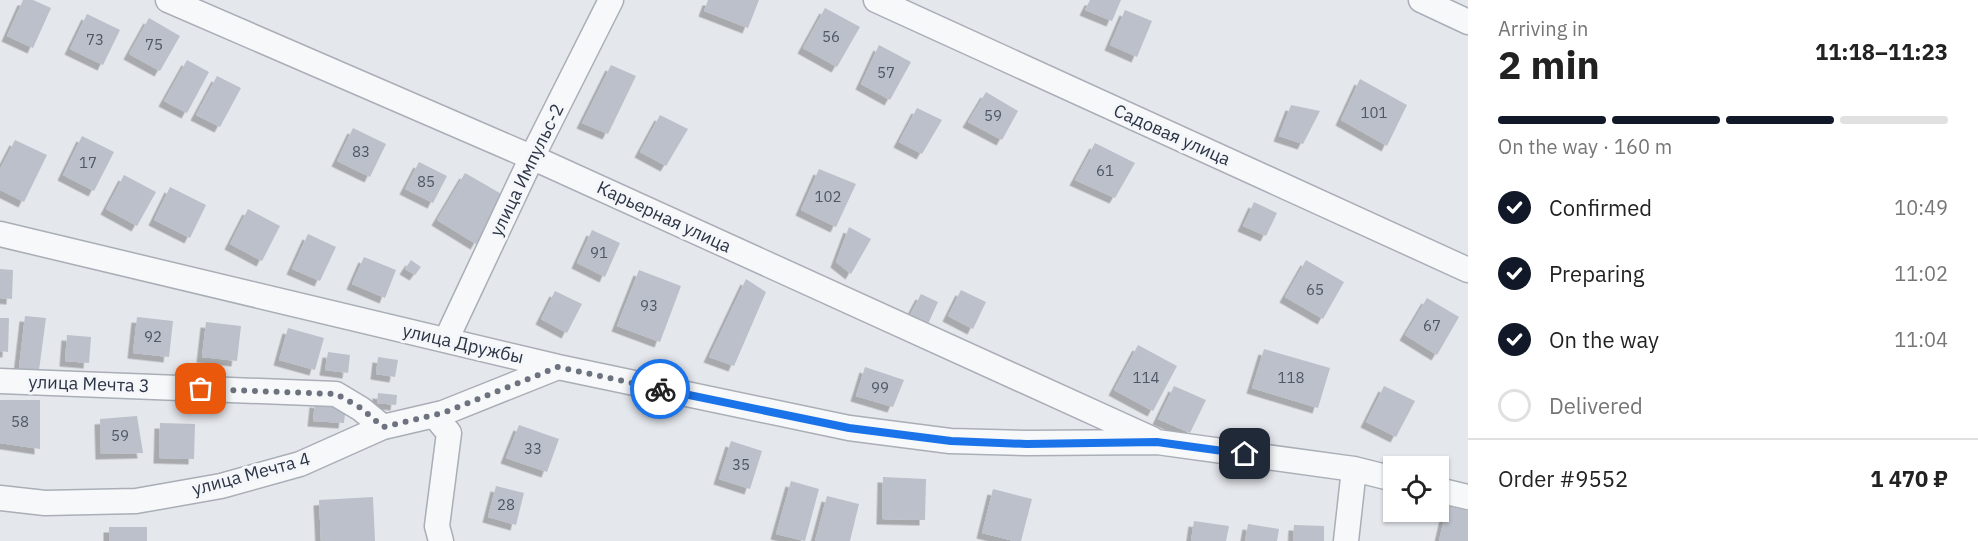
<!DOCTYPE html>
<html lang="en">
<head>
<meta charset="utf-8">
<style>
  body { margin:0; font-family:"IBM Plex Sans",sans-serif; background:#f2f2f2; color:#222; height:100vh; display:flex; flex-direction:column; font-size:22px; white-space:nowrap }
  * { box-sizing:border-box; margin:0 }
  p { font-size:20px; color:#767676 }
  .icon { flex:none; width:33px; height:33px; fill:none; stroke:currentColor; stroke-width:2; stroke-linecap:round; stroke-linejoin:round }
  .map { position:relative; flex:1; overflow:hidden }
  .drawer { display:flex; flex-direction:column; background:#fff; width:510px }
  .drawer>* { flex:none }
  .tools { position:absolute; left:1383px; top:456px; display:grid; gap:12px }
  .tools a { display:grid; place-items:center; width:66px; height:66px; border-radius:0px; background:#fff; box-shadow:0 2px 4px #0004; font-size:30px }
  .pin { position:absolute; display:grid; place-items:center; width:51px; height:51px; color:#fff; margin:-26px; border-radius:12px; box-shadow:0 3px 9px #0006 }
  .courier { position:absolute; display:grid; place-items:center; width:60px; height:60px; margin:-30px; border:4px solid #1a73e8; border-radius:50%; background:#fff; color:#222; box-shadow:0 2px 8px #0007 }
  .head em { font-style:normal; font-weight:700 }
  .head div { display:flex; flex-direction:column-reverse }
  .head { display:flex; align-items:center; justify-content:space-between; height:102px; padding:0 30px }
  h1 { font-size:39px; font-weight:700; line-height:45px }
  .bar { display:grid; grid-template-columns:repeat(4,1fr); gap:9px 6px; align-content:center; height:72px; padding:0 30px }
  .bar i { height:8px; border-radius:4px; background:#e0e0e0 }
  .bar .active { background:#111827 }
  .bar p { grid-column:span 4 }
  .line { display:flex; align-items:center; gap:15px; padding:0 30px; border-top:2px solid #e0e0e0 }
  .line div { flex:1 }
  ol { padding:0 30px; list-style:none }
  li { display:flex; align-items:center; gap:18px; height:66px }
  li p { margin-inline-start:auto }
  li .icon { padding:6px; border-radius:50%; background:#111827; color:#fff; stroke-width:4 }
  li:last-child { color:#767676 }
  li i { width:33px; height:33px; border:3px solid #e0e0e0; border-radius:50% }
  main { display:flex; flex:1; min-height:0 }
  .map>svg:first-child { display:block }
</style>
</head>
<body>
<main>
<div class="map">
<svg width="1468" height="541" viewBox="0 0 1468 541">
  <defs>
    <filter id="shadow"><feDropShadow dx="-5.5" dy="5.5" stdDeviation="0" flood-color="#0004"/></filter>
  </defs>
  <rect width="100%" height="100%" fill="#e4e7ec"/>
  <!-- building -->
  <path fill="#bbc0ca" filter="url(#shadow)" d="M23,0h10l18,8 -18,40 -26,-12z
    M708,0h51l-11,28 -44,-17z
    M1090,0h31l-9,21 -27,-11z
    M825,8l35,19 -23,40 -34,-19z
    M1125,10l27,11 -15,36 -27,-12z
    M87,14l33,16 -17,35 -33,-16z
    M149,18l31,18 -20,35 -31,-17z
    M879,45l32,17 -21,38 -29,-16z
    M187,60l22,12 -22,41 -23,-12z
    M611,65l25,11 -28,58 -26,-11z
    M217,76l24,12 -21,39 -24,-12z
    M1360,79l47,26 -20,41 -46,-26z
    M986,92l32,19 -16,29 -34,-18z
    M1291,105l29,6 -17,33 -24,-8z
    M917,108l25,12 -20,34 -23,-12z
    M660,115l28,14 -22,37 -26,-14z
    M353,128l33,16 -16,33 -33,-16z
    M82,136l32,16 -20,39 -31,-16z
    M15,140l32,15 -23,47 -24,-12v-21z
    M1095,143l40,20 -20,35 -40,-18z
    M419,162l28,14 -14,27 -28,-14z
    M819,169l37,15 -20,43 -35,-17z
    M465,173l40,23 -29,48 -39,-24z
    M124,175l32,17 -19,34 -31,-17z
    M170,187l36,18 -16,33 -36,-18z
    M1254,202l23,11 -11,23 -23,-10z
    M248,209l32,17 -18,35 -32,-17z
    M849,227l22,12 -20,35 -15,-12z
    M592,230l28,13 -15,34 -28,-14z
    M308,234l28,13 -16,34 -28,-12z
    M364,257l32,13 -11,28 -33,-14z
    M411,260l10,7 -6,8 -10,-6z
    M1306,260l38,22 -21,37 -38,-22z
    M0,269l13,1 -1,29 -12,-1z
    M639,270l42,16 -21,56 -43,-16z
    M746,279l20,13 -32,74 -25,-9z
    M961,290l25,12 -13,27 -25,-13z
    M555,291l27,13 -15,29 -26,-14z
    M921,294l17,8 -10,22 -18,-9z
    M1427,298l32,19 -22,38 -32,-20z
    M25,316l21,2 -7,52 -20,-2z
    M137,317l36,4 -4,36 -36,-4z
    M0,318h9l-1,34 -8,-1z
    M206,322l35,4 -4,35 -35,-4z
    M288,328l36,10 -9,32 -36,-10z
    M67,335l24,2 -2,26 -24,-2z
    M1138,345l39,21 -24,45 -39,-21z
    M1264,349l66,19 -12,40 -66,-20z
    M328,352l22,3 -2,18 -23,-3z
    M378,357l20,3 -3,17 -19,-3z
    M865,367l39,13 -11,27 -37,-11z
    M1174,386l32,14 -16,33 -32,-14z
    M1384,386l31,15 -19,36 -30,-15z
    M378,393l19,2 -1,10 -19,-2z
    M0,400h40v49l-40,-6z
    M315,402l31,3 -2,18 -31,-2z
    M137,416l6,37 -42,1 -1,-35z
    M160,423l35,1 -1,35 -35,-1z
    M519,425l40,14 -12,33 -41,-14z
    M731,441l31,10 -12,38 -31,-10z
    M883,477l43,2 -1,41 -43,-1z
    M791,481l28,8 -14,52 -29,-7z
    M496,486l28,7 -8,32 -28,-8z
    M993,489l39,10 -11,42h-7l-32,-8z
    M827,496l32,8 -9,37h-35z
    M373,497l2,44h-54l-2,-41z
    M1447,506l21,5v30h-29z
    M1194,521l35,5 -3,15h-35z
    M1248,524l31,5 -2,12h-32z
    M1294,525l30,1v15h-31z
    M109,527h38v14h-38z"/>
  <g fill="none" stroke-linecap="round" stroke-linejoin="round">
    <!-- minor casing -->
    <g stroke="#a9aeb7" stroke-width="27">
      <path id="minor" d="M168,0l379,164 605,275
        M876,0l592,270
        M1421,0l47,22
        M0,234l558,133 291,61 101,13 77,2 130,-1 197,27 40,10
        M446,340l86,-183 79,-157
        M0,381l336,13 25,15 22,18
        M434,415l15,18 -12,93 4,15
        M1438,490l30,7
        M0,498l45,5 91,-2 85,-15 79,-22 83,-37 60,-14 115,-46
        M1346,541l8,-72"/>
    </g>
    <!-- minor -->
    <use href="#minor" stroke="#f7f8fa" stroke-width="24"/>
  </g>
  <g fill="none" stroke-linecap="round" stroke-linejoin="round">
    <!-- done -->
    <path stroke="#6c737f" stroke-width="6" stroke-dasharray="0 10.8" d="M201,389l135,5 25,14 22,19 60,-14 115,-46 102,22"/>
    <!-- route -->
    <path stroke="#1a73e8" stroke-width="8" d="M660,389l189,39 102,13 76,3 130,-2 88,12"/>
  </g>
  <g text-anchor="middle" stroke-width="6" stroke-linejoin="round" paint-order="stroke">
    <!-- number labels -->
    <g font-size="15" fill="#4f5766">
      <text x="831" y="42">56</text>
      <text x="95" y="45">73</text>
      <text x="154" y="50">75</text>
      <text x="886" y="78">57</text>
      <text x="1374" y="118">101</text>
      <text x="993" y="121">59</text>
      <text x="361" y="157">83</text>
      <text x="88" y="168">17</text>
      <text x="1105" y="176">61</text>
      <text x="426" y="187">85</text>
      <text x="828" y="202">102</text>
      <text x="599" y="258">91</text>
      <text x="1315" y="295">65</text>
      <text x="649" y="311">93</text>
      <text x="1432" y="331">67</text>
      <text x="153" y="342">92</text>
      <text x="1146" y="383">114</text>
      <text x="1291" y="383">118</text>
      <text x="880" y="393">99</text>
      <text x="20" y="427">58</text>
      <text x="120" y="441">59</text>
      <text x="533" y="454">33</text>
      <text x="741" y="470">35</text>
      <text x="506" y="510">28</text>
    </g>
    <!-- street labels -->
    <g font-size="18" fill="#2b3445" stroke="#f4f6f9">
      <text transform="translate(1172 135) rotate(24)" y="6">Садовая улица</text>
      <text transform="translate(527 170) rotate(-64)" y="6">улица Импульс-2</text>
      <text transform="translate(664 217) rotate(25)" y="6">Карьерная улица</text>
      <text transform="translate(463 344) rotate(13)" y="6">улица Дружбы</text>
      <text transform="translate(89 384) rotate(2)" y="6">улица Мечта 3</text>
      <text transform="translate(251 474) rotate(-15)" y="6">улица Мечта 4</text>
    </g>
  </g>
</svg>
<div class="tools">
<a><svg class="icon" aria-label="locate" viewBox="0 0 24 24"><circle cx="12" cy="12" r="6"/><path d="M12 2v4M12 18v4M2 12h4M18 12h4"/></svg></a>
</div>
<div class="pin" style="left:201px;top:389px;background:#ea580c"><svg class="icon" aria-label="bag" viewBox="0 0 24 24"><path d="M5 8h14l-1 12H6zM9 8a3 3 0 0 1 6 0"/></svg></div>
<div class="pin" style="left:1245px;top:454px;background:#1f2937"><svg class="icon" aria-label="home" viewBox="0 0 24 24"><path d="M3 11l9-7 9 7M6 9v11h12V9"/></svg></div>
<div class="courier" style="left:660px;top:389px"><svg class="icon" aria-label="bike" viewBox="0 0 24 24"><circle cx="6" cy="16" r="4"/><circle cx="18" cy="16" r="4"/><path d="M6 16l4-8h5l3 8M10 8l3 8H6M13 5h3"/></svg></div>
</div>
<section class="drawer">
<div class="head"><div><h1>2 min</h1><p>Arriving in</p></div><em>11:18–11:23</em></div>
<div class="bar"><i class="active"></i><i class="active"></i><i class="active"></i><i></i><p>On the way · 160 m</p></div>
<ol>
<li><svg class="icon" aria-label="check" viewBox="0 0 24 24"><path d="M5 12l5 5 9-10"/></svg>Confirmed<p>10:49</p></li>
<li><svg class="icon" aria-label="check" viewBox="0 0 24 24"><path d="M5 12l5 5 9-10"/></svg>Preparing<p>11:02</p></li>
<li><svg class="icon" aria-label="check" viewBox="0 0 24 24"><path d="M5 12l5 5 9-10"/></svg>On the way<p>11:04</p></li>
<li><i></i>Delivered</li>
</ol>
<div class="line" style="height:78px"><div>Order #9552</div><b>1 470 ₽</b></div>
</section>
</main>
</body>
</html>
